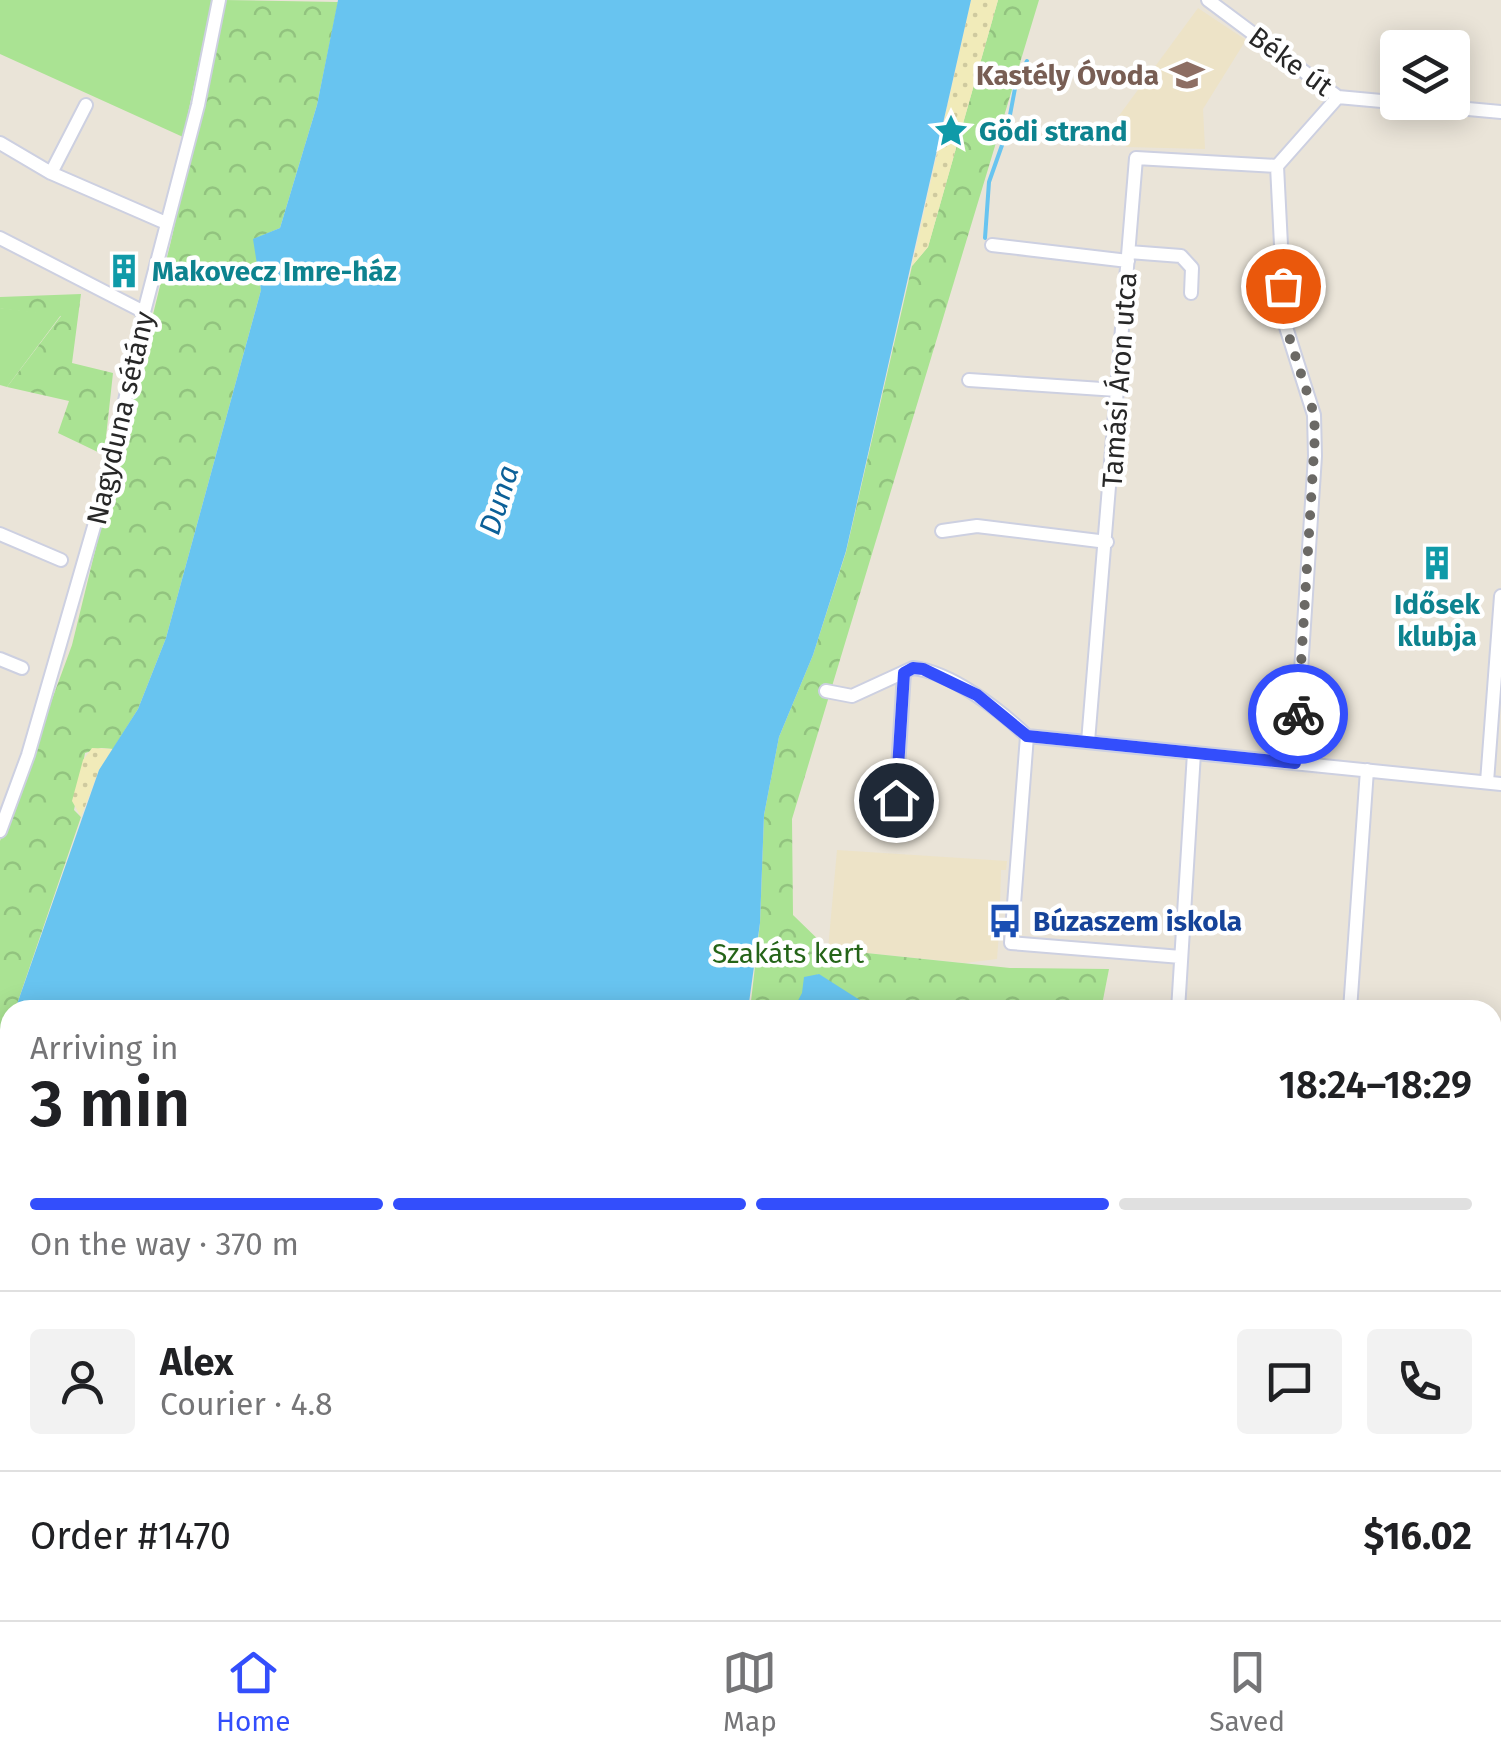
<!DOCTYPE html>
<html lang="en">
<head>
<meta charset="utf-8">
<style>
  body { margin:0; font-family:"Fira Sans",sans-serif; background:#f2f2f2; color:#202124; height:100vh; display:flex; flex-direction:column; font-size:38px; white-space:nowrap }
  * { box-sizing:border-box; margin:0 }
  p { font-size:32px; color:#757577 }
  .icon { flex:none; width:55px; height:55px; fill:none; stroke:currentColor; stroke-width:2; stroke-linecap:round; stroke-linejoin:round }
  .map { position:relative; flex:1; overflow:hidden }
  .side { position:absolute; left:0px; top:1000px; width:1502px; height:620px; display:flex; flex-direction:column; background:#fff; border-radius:30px 30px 0 0; box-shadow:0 5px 25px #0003 }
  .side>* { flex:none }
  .controls { position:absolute; left:1380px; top:30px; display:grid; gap:20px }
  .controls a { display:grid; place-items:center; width:90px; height:90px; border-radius:10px; background:#fff; box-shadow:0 5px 25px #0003; font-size:50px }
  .pin { position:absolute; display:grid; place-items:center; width:85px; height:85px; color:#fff; margin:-42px; border:5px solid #fff; border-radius:50%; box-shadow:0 2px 10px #0007 }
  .courier { position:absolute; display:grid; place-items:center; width:100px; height:100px; margin:-50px; border:8px solid #334efc; border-radius:50%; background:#fff; color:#222; box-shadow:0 2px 12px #0007 }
  .summary em { font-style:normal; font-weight:600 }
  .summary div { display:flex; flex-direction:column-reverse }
  .summary { display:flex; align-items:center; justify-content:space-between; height:170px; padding:0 30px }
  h1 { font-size:65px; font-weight:600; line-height:75px }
  .bar { display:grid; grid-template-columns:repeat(4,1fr); gap:15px 10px; align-content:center; height:120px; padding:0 30px }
  .bar i { height:12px; border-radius:8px; background:#e0e0e0 }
  .bar .selected { background:#334efc }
  .bar p { grid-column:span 4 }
  .line { display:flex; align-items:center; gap:25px; padding:0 30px; border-top:2px solid #e0e0e0 }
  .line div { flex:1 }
  .round { display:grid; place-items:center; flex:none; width:105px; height:105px; border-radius:10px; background:#f2f2f2 }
  .tabs { display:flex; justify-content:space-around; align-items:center; height:140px; border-top:2px solid #e0e0e0; background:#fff; font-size:28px; color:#757577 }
  .tabs a { display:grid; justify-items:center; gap:5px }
  .tabs .selected { color:#334efc }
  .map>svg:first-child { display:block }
</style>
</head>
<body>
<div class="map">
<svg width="1501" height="1620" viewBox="0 0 1501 1620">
  <defs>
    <pattern id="forest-crowns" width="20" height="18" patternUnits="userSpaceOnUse" patternTransform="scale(2.5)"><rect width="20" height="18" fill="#aae393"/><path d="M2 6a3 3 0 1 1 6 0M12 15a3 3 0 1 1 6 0" fill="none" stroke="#92c37f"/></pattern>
    <pattern id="sand-dots" width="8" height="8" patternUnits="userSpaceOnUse" patternTransform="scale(2.5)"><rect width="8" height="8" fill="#f1ebb9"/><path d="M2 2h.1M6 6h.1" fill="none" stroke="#cfca9f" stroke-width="1.8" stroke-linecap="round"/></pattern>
    <pattern id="cemetery-stones" width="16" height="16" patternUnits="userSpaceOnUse" patternTransform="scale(2.5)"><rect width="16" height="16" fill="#bfd5af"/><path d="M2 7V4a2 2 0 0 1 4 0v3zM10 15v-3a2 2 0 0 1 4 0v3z" fill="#a4b797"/></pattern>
    <pattern id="garden-furrows" width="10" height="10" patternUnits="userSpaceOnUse" patternTransform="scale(2.5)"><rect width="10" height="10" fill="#aae393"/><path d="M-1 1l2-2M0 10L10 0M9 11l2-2" fill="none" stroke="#92c37f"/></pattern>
  </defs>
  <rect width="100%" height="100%" fill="#eae4d8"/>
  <!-- education -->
  <path fill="#ede3c7" d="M1198,8l48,32 -43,69 2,40 -79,-2 -8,-30z
    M837,850l170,11 -1,9h-5l-1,35 5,1 -1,7 -8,1v7h4l-3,38 -32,4 -137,-14z"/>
  <!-- grass -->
  <path fill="#aae393" d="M0,0h212l-29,137 -183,-83z
    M0,308l61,7 -54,72 -7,-2z
    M1368,1610h41l-1,10h-44z"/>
  <!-- forest -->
  <path fill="url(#forest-crowns)" d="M224,0l114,2 -21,103 -37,123 -26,11 7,51 -95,348 -28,71 -25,40 -12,-1 -16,5 -11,57 7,7 -66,193h-5v14l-10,25v-208l72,-196 99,-404z
    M998,0h41l-247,819 1,96 35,34 182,19 99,1 -8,41h-230l-53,-36 -25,36h-43l10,-87 4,-108 15,-78 34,-82 33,-103 66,-286 16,-19z
    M81,294l-9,69 41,10 -9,82 -46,-22 11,-32 -62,-14 54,-71 -57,-7 -4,-1v-11z"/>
  <!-- sand -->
  <path fill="url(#sand-dots)" d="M971,0h27l-70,247 -16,19z
    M92,748l21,1 -14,21 -18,47 -9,-16 11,-41z"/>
  <!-- cemetery -->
  <path fill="url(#cemetery-stones)" d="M1493,1345l8,4v48l-8,17z"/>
  <!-- garden -->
  <path fill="url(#garden-furrows)" d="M981,1610h202l-1,6 8,4h-211z"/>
  <!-- water -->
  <path fill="#68c4f0" d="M338,0h633l-125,551 -33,104 -34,82 -15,78 -4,108 -12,87h-733l84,-240 39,-61 28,-71 95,-348 -8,-51 27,-11 37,-123z
    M819,974l47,30 5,6h-78l9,-17 2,-16z
    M10,1024v586h620l-2,10h-628v-571z"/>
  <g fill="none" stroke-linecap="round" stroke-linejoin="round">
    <!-- stream -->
    <path stroke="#68c4f0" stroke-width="4" d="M985,238l4,-56 18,-51 9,-48 11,-22"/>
    <!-- street casing -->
    <g stroke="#cdd0e1" stroke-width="16">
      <path id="street" d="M1208,0l130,97 163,15
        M0,143l51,30 115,50
        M51,173l35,-68
        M0,238l144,74
        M992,245l136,16
        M1129,252l52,4 11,12 -1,25
        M969,380l148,10
        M942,531l35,-5 130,16
        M0,534l61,26
        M0,659l22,9
        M826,691l26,5 61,-28c38,4 87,42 114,68l474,48
        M1027,736l-16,207 170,14
        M1088,742l48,-584 141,8
        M1295,763l20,-307 -1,-41 -29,-91 -8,-158 61,-69
        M1487,782l14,-186
        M896,800l8,-127
        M0,831l28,-76 82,-284 34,-159 54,-207 21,-105
        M1178,1010l16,-257
        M1350,1010l17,-240
        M1492,1068l9,1
        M1492,1339l9,5
        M1492,1446l9,4
        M972,1620l3,-10
        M1171,1620l2,-10
        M1353,1620l5,-10"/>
    </g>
    <!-- street -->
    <use href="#street" stroke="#fff" stroke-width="12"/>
  </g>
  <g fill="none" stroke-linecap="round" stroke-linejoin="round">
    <!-- done -->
    <path stroke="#6b6965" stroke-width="10" stroke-dasharray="0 18" d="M1283,286l2,38 29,90 1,21 -17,279"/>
    <!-- route -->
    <path stroke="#334efc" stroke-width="12" d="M896,800l8,-127 9,-5 10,1 54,26 50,41 268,27 3,-49"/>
  </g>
  <!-- icons -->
  <defs>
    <g id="school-bare" transform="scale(2.7)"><path d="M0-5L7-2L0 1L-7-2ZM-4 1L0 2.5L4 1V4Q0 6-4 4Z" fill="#8d6e63" stroke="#fff" stroke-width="2.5" paint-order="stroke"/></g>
    <g id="sight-bare" transform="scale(2.7)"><path d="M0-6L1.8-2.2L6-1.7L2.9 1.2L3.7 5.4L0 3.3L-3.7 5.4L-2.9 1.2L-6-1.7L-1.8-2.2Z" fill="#0f9aa8" stroke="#fff" stroke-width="2.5" paint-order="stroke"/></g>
    <g id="building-bare" transform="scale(2.7)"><path d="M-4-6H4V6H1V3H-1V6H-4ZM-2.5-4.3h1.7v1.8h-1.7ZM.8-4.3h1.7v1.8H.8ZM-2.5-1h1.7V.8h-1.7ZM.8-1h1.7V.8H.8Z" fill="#0f9aa8" stroke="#fff" stroke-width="2.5" paint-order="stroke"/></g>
    <g id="bus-bare" transform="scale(2.7)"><path d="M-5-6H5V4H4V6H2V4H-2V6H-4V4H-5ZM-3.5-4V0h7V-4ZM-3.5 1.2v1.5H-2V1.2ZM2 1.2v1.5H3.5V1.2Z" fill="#1a4fb4" stroke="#fff" stroke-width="2.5" paint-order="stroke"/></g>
  </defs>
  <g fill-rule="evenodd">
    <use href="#school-bare" x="1187" y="75"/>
    <use href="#sight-bare" x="951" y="131"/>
    <use href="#building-bare" x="124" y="271"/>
    <use href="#building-bare" x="1437" y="563"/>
    <use href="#bus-bare" x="1005" y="921"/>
  </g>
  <g text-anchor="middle" stroke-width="9" stroke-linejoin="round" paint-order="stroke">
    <!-- street labels -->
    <g font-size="28" fill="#272727" stroke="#fff">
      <text transform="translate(1291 61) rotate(36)" y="10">Béke út</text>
      <text transform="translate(1119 380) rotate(-86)" y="10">Tamási Áron utca</text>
      <text transform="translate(120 418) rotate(-77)" y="10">Nagyduna sétány</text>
    </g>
    <!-- education labels -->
    <g font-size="28" font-weight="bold" fill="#785e54" stroke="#fff" text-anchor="end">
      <text x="1159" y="85">Kastély Óvoda</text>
    </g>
    <!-- culture labels -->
    <g font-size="28" font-weight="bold" fill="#0d838f" stroke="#fff" text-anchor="start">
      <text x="979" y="141">Gödi strand</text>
      <text x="152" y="281">Makovecz Imre-ház</text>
      <text x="1437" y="614" text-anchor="middle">Idősek<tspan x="1437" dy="32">klubja</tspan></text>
    </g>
    <!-- transit labels -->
    <g font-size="28" font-weight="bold" fill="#164399" stroke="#fff" text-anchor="start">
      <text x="1033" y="931">Búzaszem iskola</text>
    </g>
    <!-- park labels -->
    <g font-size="28" fill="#246418" stroke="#fff">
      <text x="788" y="963">Szakáts kert</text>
    </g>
    <!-- water labels -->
    <g font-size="30" font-style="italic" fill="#0b6098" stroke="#fff">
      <text transform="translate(499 500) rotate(-73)" y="10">Duna</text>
    </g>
  </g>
</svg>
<div class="controls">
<a><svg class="icon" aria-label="layers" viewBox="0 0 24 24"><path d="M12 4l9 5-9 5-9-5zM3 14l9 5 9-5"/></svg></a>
</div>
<div class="pin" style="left:1283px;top:286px;background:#ea580c"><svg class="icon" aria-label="bag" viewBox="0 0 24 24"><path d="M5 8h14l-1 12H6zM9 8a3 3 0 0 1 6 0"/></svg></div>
<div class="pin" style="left:896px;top:800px;background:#1f2937"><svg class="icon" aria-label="home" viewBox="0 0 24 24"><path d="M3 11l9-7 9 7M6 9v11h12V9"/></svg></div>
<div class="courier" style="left:1298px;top:714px"><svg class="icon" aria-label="bike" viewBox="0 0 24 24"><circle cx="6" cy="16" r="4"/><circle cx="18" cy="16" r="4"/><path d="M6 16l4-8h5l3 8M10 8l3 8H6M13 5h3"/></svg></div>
<section class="side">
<div class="summary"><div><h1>3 min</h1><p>Arriving in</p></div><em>18:24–18:29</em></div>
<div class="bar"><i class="selected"></i><i class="selected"></i><i class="selected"></i><i></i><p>On the way · 370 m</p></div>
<div class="line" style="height:180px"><a class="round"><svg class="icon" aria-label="person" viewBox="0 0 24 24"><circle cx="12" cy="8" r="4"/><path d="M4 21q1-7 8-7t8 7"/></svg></a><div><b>Alex</b><p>Courier · 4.8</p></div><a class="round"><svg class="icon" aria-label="chat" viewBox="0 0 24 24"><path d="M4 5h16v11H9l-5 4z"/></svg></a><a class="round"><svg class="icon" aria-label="phone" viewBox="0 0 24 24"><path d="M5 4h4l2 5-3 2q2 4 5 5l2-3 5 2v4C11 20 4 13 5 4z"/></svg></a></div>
<div class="line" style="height:130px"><div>Order #1470</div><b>$16.02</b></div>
</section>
</div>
<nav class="tabs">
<a class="selected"><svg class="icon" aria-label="home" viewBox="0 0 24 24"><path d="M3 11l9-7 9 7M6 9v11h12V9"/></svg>Home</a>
<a><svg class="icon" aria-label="map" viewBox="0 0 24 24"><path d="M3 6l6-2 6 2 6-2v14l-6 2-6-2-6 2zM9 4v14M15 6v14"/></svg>Map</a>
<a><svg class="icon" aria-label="saved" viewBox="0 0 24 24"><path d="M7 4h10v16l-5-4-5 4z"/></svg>Saved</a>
</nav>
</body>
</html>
